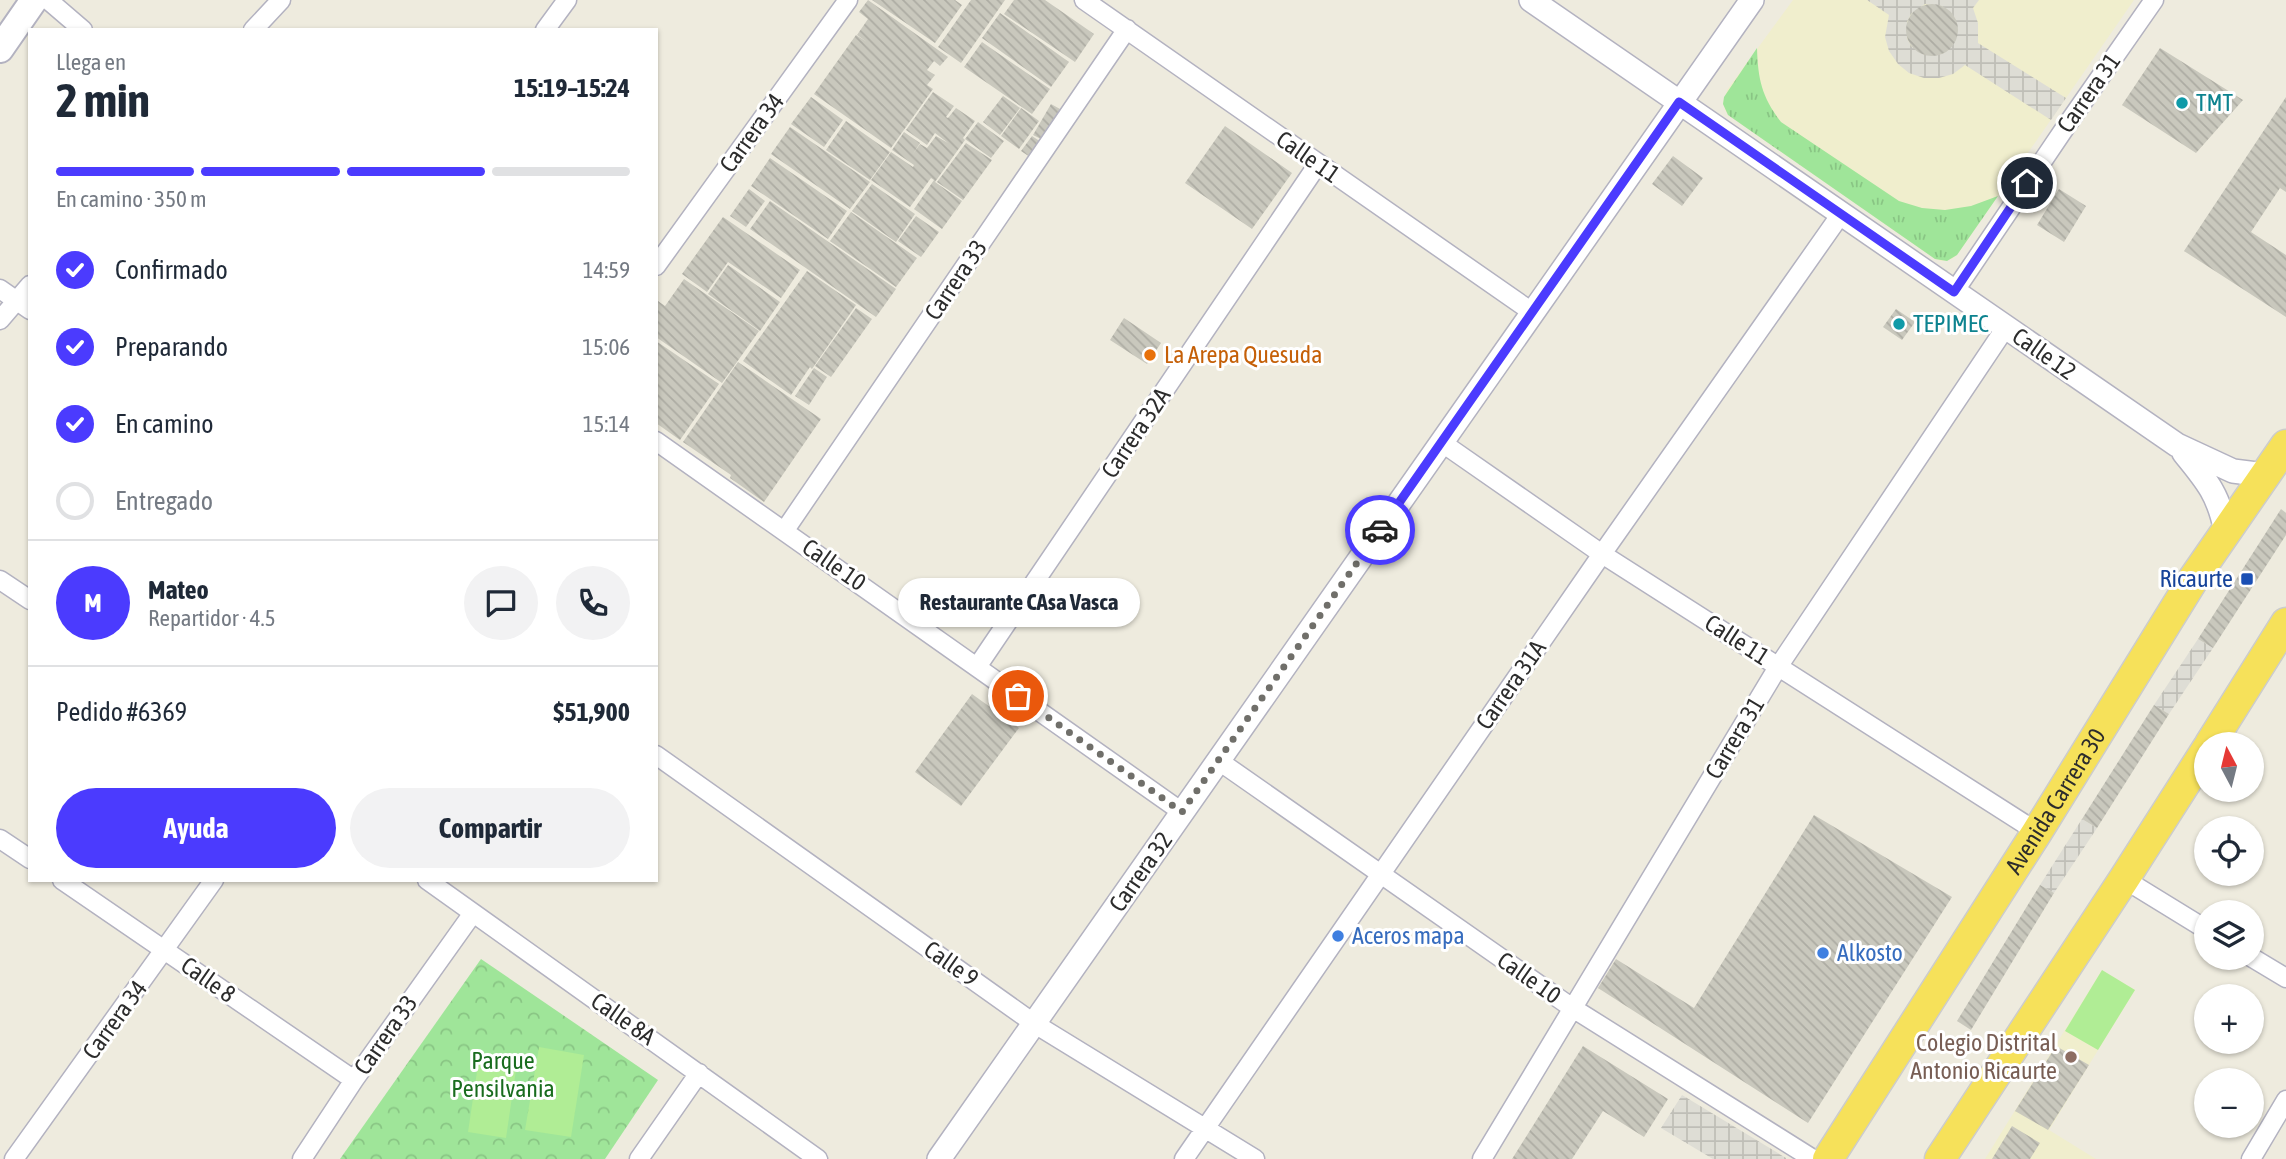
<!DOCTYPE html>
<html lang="es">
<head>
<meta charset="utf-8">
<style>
  body { margin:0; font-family:"Asap Condensed",sans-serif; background:#f2f2f3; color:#1f2937; height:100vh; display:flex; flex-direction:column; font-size:26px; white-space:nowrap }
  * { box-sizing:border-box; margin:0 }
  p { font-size:23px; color:#747a83 }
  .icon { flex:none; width:38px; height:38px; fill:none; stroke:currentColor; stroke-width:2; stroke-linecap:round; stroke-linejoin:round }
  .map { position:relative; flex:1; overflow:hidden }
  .drawer { position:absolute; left:28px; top:28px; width:630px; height:854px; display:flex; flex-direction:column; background:#fff; border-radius:0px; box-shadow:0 2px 5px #0004 }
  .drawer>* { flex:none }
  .needle { width:46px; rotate:353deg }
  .tools { position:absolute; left:2194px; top:732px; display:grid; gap:14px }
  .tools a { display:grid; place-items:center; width:70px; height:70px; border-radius:50%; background:#fff; box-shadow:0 2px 5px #0004; font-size:35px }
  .pin { position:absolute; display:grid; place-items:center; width:60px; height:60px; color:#fff; margin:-30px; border:4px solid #fff; border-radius:50%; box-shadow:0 2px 7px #0007 }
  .courier { position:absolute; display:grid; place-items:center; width:70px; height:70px; margin:-35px; border:5px solid #4b3bfe; border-radius:50%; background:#fff; color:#222; box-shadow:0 2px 9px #0007 }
  .bubble { position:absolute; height:49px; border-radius:24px; background:#fff; box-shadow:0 2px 5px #0004; font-size:23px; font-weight:700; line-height:49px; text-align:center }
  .summary em { font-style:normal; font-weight:700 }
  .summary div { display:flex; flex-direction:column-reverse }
  .summary { display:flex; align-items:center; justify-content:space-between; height:119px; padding:0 28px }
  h1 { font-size:46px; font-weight:700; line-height:52px }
  .bar { display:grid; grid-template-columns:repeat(4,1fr); gap:10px 7px; align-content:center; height:84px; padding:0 28px }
  .bar i { height:9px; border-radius:5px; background:#e0e1e3 }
  .bar .on { background:#4b3bfe }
  .bar p { grid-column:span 4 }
  .line { display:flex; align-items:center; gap:18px; padding:0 28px; border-top:2px solid #e0e1e3 }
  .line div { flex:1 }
  .round { display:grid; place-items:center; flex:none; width:74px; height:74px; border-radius:37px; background:#f2f2f3 }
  ol { padding:0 28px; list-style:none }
  li { display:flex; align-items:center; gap:21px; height:77px }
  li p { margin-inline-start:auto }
  li .icon { padding:7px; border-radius:50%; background:#4b3bfe; color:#fff; stroke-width:4 }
  li:last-child { color:#747a83 }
  li i { width:38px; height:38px; border:4px solid #e0e1e3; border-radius:50% }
  .cta { display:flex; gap:14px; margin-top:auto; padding:14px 28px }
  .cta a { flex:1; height:80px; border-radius:42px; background:#4b3bfe; color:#fff; font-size:28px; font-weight:700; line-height:80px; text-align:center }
  .cta a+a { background:#f2f2f3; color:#1f2937 }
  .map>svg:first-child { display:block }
</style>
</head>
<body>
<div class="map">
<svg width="2286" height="1159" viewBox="0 0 2286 1159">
  <defs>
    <pattern id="grass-tufts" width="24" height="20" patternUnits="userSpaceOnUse" patternTransform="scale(1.75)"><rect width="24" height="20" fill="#9fe599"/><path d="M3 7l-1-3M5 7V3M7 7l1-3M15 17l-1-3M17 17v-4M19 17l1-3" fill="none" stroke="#89c584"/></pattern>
    <pattern id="park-crowns" width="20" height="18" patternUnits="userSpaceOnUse" patternTransform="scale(1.75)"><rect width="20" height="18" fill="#9fe599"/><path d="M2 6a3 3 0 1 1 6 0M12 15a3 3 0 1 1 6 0" fill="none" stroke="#89c584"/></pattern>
    <pattern id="plaza-grid" width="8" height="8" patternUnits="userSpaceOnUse" patternTransform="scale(1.75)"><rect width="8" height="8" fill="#deddd5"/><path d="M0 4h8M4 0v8" fill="none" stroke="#bfbeb7"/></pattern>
    <pattern id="building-back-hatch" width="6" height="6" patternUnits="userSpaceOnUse" patternTransform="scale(1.75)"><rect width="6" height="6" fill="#c9c8bd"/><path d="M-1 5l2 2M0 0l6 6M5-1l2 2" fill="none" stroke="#adaca3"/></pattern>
  </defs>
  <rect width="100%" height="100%" fill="#eeebde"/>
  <!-- education -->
  <path fill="#f0eecd" d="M1793,0h341l-177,255 -5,4 -11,2 -6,-2 -207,-144 -3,-5 -2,-6 4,-14z
    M2102,970l33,20 -86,140 47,29h-111z"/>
  <!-- grass -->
  <path fill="url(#grass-tufts)" d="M1757,48c1,32 5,49 24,74l118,79 23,7 23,2 26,-4 27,-10 -41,59 -10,6 -12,-2 -207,-144 -5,-11 1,-7z"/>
  <!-- park -->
  <path fill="url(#park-crowns)" d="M481,959l177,121 -53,79h-265z"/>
  <!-- pitch -->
  <path fill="#b0ed95" d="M2102,970l33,20 -37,60 -33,-19z
    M539,1047l45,8 -13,82 -46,-7z
    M479,1058l38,5 -11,75 -38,-6z"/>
  <!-- plaza -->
  <path fill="url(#plaza-grid)" fill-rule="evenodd" d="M1867,0h112l-6,8 5,15v20l88,55 -15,22 -86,-55 -12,9 -14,4h-15l-15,-5 -11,-9 -9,-13 -4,-14 4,-22zM1925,4l17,2 13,12 2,16 -8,15 -7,5 -17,1 -14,-9 -4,-8v-16l4,-8z
    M2198,639l15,9 -44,66 -15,-9z
    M2082,819l15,9 -43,65 -14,-8z
    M1682,1095l104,63v1h-73l-52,-31z"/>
  <!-- building -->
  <path fill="url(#building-back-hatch)" d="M868,0l80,57 -8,9 -6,-5 -7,9 8,5 -8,10 6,4 -42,59 -77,-54 42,-59 11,7 -10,-7 11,-16 -9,-7z
    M872,0h83l7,5 -27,38z
    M971,0h34l-44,63 -23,-16z
    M1014,0h31l49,34 -19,28 -71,-48z
    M1906 30a26 26 0 1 1 52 0a26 26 0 1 1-52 0Z
    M1000,13l69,49 -18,25 -69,-49z
    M982,42l68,47 -18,25 -68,-47z
    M2160,48l83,52 -47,53 -74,-48z
    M933,92l21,14 -8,11 2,1 8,-10 19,13 -12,17 2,2 -30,42 27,19 -20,28 -28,-20 20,-29 -3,-2 -21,29 -39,-27 20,-28 22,15 1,-2 -22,-15 12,-18 16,11 -7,11 7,-10 7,4 9,-12 12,7 -13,-10 -8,12 -21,-15z
    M1003,96l17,12 -20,27 -17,-13z
    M811,97l32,23 -19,27 -33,-23z
    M2286,97v95l-6,-4 -29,44 35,23v62l-102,-66z
    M1051,104l9,5 -17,31 -10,-5z
    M1021,108l18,13 -20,28 -18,-13z
    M846,121l44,31 -20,28 -44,-30z
    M978,122l26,19 -13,17 -26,-19z
    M1225,126l67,47 -40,56 -67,-46z
    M790,127l80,55 -20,27 -79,-55z
    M1032,136l9,6 -11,15 -9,-6z
    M966,143l26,17 -29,40 -26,-18z
    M1673,156l30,22 -21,28 -30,-22z
    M770,158l77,53 -19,28 -77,-53z
    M872,184l43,30 -19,28 -44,-31z
    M749,189l16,12 -19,26 -16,-11z
    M2059,189l27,17 -22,36 -27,-17z
    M770,201l126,88 -20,28 -126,-88z
    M851,212l66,46 -21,29 -66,-46z
    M916,216l23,16 -18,25 -23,-16z
    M723,217l77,53 -19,28 -53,-36 -21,30 -25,-18z
    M728,265l52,37 -20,29 -52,-37z
    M807,271l49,34 -44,64 -2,-2 -19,28 -48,-34z
    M684,279l75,52 -37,52 -66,-46v-34l2,-2 7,5z
    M856,308l16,11 -41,58 -16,-11z
    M1896,309l19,13 -13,18 -19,-13z
    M1124,318l37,25 -14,21 -37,-24z
    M656,341l63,43 -39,56 -24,-17z
    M738,362l83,57 -57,83 -34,-24 1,-3 -48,-33z
    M814,368l13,9 -18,28 -14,-9z
    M2281,509l5,4v22l-73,113 -15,-9z
    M972,694l47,34 -58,78 -46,-34z
    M2154,705l15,9 -72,114 -15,-9z
    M1814,815l138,82 -144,226 -210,-135 18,-29 78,49z
    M2040,885l14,8 -83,137 -14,-9z
    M1583,1046l85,53 -24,38 -41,-26 -31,48h-60z
    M2056,1046l33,19 -41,65 -33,-19z
    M2012,1126l28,17 -10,16h-38z"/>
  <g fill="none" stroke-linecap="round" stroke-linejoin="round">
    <!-- minor casing -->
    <g stroke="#b3b2c0" stroke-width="21">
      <path id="minor" d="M48,0l35,30
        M1084,0l448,312
        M253,30l28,-30
        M545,30l22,-30
        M656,266l192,-266
        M0,289l30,21
        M1954,292l117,-173 83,-119
        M0,320l30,-35
        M656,441l526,371
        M1441,442l161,112 435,278
        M785,530l342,-501
        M0,580l30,20
        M977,667l341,-503
        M656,755l379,269 220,135
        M1219,761l352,246 242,152
        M0,839l30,20
        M2124,879l83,51
        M62,880l292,200
        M427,880l391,279
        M2251,957l35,21
        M14,1159l200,-279
        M302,1159l52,-79 119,-167
        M639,1159l60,-86
        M1184,1159l418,-605 239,-340
        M1482,1159l296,-492 228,-340
        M2251,1159l35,-59"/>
    </g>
    <!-- tertiary casing -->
    <g stroke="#b3b2c0" stroke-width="26">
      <path id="tertiary" d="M1531,0l646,445 56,26 32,4
        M2184,453c23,28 35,42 42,79
        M939,1159l813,-1159"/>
    </g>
    <!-- secondary casing -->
    <g stroke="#b3b2c0" stroke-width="30">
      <path id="secondary" d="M0,49l34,-49"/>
    </g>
    <!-- trunk casing -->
    <g stroke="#ccc" stroke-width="33">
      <g id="trunk">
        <path d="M2210,744l76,-121"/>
        <path id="s1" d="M1828,1159l209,-327 157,-254 92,-133"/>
        <path d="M1940,1159l184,-280 83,-130"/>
      </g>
    </g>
    <!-- minor -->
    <use href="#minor" stroke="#fff" stroke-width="18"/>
    <!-- tertiary -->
    <use href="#tertiary" stroke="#fff" stroke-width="23"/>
    <!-- secondary -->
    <use href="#secondary" stroke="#fff" stroke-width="26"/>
    <!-- trunk -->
    <use href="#trunk" stroke="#f6e15a" stroke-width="30"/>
  </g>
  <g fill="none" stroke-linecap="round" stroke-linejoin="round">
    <!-- done -->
    <path stroke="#706f6a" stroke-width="7" stroke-dasharray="0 12.6" d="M1018,696l164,116 198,-282"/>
    <!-- route -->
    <path stroke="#4b3bfe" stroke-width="9" d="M1380,530l299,-428 275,190 73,-109"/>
  </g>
  <!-- markers -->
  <g fill="#0f9aa8" stroke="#fff" stroke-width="2.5">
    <circle cx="2182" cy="103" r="7"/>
    <circle cx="1899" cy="324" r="7"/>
  </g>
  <circle fill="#e8710a" stroke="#fff" stroke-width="2.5" cx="1150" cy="355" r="7"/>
  <rect fill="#1a4fb4" stroke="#fff" stroke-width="2.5" x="2240" y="572" width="14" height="14" rx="3.5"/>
  <g fill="#3f7fe0" stroke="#fff" stroke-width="2.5">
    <circle cx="1338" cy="936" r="7"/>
    <circle cx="1823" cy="953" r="7"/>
  </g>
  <circle fill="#8d6e63" stroke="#fff" stroke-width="2.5" cx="2071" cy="1057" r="7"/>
  <g text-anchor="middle" stroke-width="6" stroke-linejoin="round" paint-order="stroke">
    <!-- street labels -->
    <g font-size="24" fill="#2c2c2c" stroke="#fff">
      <text transform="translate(2089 93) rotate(-55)" y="8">Carrera 31</text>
      <text transform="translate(752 133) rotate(-54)" y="8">Carrera 34</text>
      <text transform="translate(1308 157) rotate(35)" y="8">Calle 11</text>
      <text transform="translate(956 280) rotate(-56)" y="8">Carrera 33</text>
      <text transform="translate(2044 354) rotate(35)" y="8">Calle 12</text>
      <text transform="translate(1136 433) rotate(-56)" y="8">Carrera 32A</text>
      <text transform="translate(834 565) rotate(35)" y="8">Calle 10</text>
      <text transform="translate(1737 640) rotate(33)" y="8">Calle 11</text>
      <text transform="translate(1511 685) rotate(-55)" y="8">Carrera 31A</text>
      <text transform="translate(1735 738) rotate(-59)" y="8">Carrera 31</text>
      <text dy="8" stroke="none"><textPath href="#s1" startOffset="424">Avenida Carrera 30</textPath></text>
      <text transform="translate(1141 872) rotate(-55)" y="8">Carrera 32</text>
      <text transform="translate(951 964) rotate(35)" y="8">Calle 9</text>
      <text transform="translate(1529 978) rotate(35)" y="8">Calle 10</text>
      <text transform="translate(208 980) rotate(35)" y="8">Calle 8</text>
      <text transform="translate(623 1019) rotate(35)" y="8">Calle 8A</text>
      <text transform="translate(115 1020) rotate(-54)" y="8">Carrera 34</text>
      <text transform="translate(386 1035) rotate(-55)" y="8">Carrera 33</text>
    </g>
    <!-- culture labels -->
    <g font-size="24" fill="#0d838f" stroke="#fff" text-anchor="start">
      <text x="2196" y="111">TMT</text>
      <text x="1913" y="332">TEPIMEC</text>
    </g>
    <!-- food labels -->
    <g font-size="24" fill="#c56008" stroke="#fff" text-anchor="start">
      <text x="1164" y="363">La Arepa Quesuda</text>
    </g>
    <!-- transit labels -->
    <g font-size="24" fill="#164399" stroke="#fff" text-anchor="end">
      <text x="2233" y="587">Ricaurte</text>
    </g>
    <!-- shop labels -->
    <g font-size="24" fill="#366cbe" stroke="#fff" text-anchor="start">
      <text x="1352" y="944">Aceros mapa</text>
      <text x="1837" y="961">Alkosto</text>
    </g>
    <!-- education labels -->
    <g font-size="24" fill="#785e54" stroke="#fff" text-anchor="end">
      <text x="2057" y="1051">Colegio Distrital<tspan x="2057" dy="28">Antonio Ricaurte</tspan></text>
    </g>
    <!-- park labels -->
    <g font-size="24" fill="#196c1e" stroke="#fff">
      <text x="503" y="1069">Parque<tspan x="503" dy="28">Pensilvania</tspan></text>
    </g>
  </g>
</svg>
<div class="tools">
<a><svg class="needle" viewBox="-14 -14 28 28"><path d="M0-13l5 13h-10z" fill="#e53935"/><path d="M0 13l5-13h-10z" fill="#747a83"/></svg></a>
<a><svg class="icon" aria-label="locate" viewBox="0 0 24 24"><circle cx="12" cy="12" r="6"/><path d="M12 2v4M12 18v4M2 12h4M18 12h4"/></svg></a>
<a><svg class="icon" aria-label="layers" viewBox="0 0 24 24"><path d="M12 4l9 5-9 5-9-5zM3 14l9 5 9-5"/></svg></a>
<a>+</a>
<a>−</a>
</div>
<div class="pin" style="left:1018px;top:696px;background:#ea580c"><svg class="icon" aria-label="bag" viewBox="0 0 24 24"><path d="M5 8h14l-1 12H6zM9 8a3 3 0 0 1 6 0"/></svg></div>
<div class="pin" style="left:2027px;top:183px;background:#1f2937"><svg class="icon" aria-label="home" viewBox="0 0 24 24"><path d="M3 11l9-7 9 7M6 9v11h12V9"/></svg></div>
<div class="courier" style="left:1380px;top:530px"><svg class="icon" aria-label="car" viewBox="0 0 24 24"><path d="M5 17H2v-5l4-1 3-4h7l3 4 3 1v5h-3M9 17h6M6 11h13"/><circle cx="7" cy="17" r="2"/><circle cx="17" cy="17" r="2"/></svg></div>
<div class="bubble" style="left:898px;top:578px;width:242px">Restaurante CAsa Vasca</div>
<section class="drawer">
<div class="summary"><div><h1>2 min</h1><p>Llega en</p></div><em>15:19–15:24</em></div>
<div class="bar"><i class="on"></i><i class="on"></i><i class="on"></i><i></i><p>En camino · 350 m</p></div>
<ol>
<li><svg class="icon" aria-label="check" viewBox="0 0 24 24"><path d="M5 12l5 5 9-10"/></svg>Confirmado<p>14:59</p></li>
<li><svg class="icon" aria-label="check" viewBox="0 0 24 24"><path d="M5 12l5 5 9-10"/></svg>Preparando<p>15:06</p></li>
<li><svg class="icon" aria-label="check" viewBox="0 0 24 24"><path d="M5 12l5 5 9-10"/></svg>En camino<p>15:14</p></li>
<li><i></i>Entregado</li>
</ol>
<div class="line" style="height:126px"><b class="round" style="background:#4b3bfe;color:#fff">M</b><div><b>Mateo</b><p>Repartidor · 4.5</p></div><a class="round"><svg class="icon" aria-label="chat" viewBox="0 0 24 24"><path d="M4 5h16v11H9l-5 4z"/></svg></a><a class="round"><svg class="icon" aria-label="phone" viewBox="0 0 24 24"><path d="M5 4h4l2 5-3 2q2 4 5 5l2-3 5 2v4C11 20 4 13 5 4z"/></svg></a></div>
<div class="line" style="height:91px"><div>Pedido #6369</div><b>$51,900</b></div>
<div class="cta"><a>Ayuda</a><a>Compartir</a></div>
</section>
</div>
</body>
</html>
